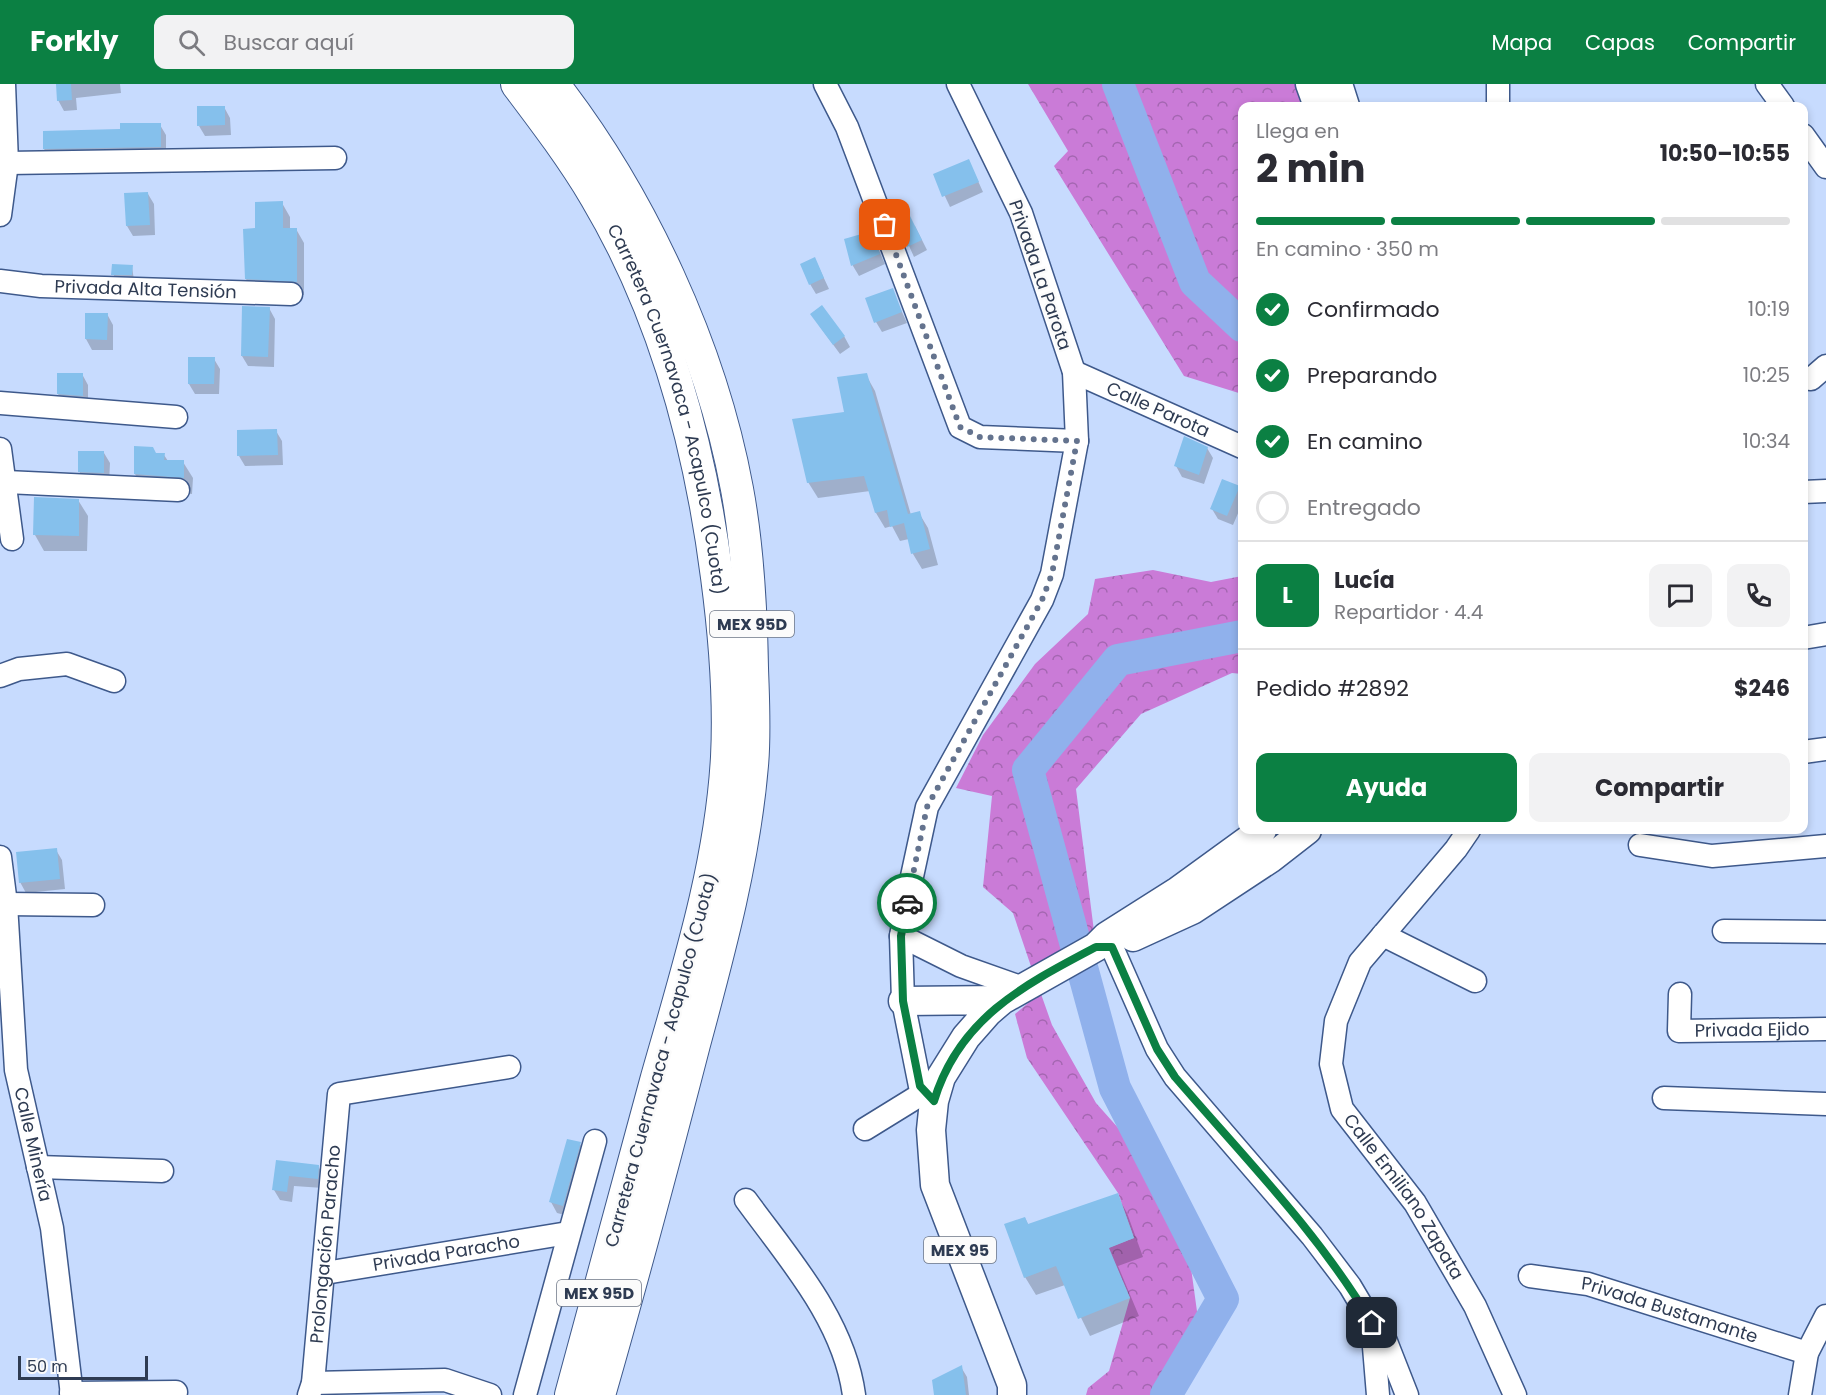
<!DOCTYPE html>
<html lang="es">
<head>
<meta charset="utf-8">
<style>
  body { margin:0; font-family:Poppins,sans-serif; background:#f2f2f3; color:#2b2b33; height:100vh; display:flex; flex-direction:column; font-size:22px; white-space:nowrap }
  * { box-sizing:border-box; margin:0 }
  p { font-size:20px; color:#7c7c81 }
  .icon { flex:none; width:33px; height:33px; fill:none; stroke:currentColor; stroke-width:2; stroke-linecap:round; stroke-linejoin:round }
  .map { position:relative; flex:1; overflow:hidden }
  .side { position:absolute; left:1238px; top:18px; width:570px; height:732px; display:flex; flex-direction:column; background:#fff; border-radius:12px; box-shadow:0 3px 9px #0003 }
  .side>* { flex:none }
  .scale { position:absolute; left:18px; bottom:15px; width:130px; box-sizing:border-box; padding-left:6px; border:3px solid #2e3b52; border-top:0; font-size:16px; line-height:21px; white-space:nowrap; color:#2e3b52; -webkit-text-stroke:4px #fbfbfb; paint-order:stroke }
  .pin { position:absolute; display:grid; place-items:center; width:51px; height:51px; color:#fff; margin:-26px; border-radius:12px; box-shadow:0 3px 9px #0006 }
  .courier { position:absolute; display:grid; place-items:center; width:60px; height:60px; margin:-30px; border:4px solid #0b8043; border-radius:50%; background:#fff; color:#222; box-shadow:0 2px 8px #0007 }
  .headline em { font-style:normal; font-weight:700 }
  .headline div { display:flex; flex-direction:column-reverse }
  .headline { display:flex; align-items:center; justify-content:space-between; height:102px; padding:0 18px }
  h1 { font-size:39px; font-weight:700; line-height:45px }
  .bar { display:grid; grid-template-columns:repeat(4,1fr); gap:9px 6px; align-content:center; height:72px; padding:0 18px }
  .bar i { height:8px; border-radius:4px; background:#e1e1e2 }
  .bar .selected { background:#0b8043 }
  .bar p { grid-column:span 4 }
  .line { display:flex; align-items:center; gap:15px; padding:0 18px; border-top:2px solid #e1e1e2 }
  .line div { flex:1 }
  .round { display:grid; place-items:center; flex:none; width:63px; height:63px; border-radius:12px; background:#f2f2f3 }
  ol { padding:0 18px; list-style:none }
  li { display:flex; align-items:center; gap:18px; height:66px }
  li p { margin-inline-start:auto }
  li .icon { padding:6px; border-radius:50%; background:#0b8043; color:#fff; stroke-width:4 }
  li:last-child { color:#7c7c81 }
  li i { width:33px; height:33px; border:3px solid #e1e1e2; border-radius:50% }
  .cta { display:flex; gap:12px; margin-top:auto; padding:12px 18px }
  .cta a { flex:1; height:69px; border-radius:12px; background:#0b8043; color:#fff; font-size:24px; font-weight:700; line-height:69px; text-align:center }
  .cta a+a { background:#f2f2f3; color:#2b2b33 }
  header { display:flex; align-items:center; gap:36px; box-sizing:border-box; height:84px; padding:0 30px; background:#0b8043; color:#fff }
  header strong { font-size:28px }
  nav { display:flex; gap:33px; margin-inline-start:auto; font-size:21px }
  .search { width:420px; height:54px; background:#f2f2f3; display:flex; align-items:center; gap:15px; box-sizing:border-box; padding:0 21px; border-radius:12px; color:#7c7c81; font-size:22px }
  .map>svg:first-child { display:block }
</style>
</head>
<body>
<header>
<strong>Forkly</strong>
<div class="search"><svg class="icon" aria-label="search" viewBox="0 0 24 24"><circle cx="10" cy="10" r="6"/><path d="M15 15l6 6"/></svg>Buscar aquí</div>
<nav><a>Mapa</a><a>Capas</a><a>Compartir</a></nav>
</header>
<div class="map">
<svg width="1826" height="1311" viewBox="0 0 1826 1311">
  <defs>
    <pattern id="forest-crowns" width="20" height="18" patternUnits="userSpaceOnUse" patternTransform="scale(1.5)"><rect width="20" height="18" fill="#ca7bd7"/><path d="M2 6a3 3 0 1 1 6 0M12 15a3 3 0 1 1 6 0" fill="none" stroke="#a466b1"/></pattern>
  </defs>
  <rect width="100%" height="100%" fill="#c7dbfe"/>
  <!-- forest -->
  <path fill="url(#forest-crowns)" d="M1028,0h282l8,22h-76v288l-58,-18 -130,-210 14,-15z
    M1153,486l58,12 31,-6v98l-10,-1 -91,41 -65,75 20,158 -55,47 11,31 44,78 56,63 36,80 11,80 -23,69h-90l2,-7 21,-17 21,-73 -22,-50 26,-10 -16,-45 -91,-135 -12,-44 25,-21 -27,-80 -30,-26 9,-91 -36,-8 27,-53 52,-71 53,-50 7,-35z"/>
  <!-- shadow -->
  <path fill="#0003" d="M57,0h63l1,9 -45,5 1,12 -13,1 -6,-11z
    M224,23l6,11 1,17 -26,1 -6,-10z
    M160,41l6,10v22l-116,2 -6,-10z
    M969,77l14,31 -33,15 -15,-32z
    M148,110l6,10 1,31 -22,1 -6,-10z
    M282,119l8,14v12h6l8,14v52l-50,-3 -8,-13 11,-49z
    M898,137l17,5 12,24 -13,7z
    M871,149l14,31 -26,12 -6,-10 -7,-26z
    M815,175l14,30 -13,5 -6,-10z
    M132,183l2,13 -18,-1 -3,-5z
    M892,206l15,33 -25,9 -6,-10z
    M269,224l6,11 -1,48 -26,-1 -6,-10z
    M86,230h21l6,11v25h-21l-6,-11z
    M818,240l26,12 6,11 -10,7z
    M214,275l6,10 -1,25h-24l-6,-10z
    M82,290l6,11v21l-24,-2 -6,-10z
    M866,291l9,16 36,124 8,-2 9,15 10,37 -16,4 -9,-15 -4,-15 -9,2 -8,-15 -7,2 -9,-15 -6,-22 -52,7 -10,-16z
    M276,347l6,10 1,24 -38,1 -6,-10z
    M1207,364l6,10 -9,26 -22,-7 -6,-11z
    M104,369l6,10 -1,20 -24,-1 -6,-11z
    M156,371h8l4,6 15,1 10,16 -1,16 -47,-4 -10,-16z
    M1239,403l3,6v11l-9,21 -15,-6 -6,-10z
    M78,416l10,16 -1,35h-43l-9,-16z
    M56,766l6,10 3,29 -39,4 -6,-11z
    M580,1060l6,10 -17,62 -12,-3 -6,-11z
    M277,1077l41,5 6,11 -1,11 -29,-2 -2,16 -12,-2 -6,-10z
    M1117,1111l10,18 16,44 -25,9 21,50 -49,20 -25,-51 -29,10 -11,-18v-59l4,8z
    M961,1283l6,10 2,18h-34z"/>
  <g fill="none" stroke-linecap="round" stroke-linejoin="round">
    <!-- river -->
    <path stroke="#90b1ec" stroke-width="32" d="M1118,0l77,198 47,44
      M1166,1311l57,-96 -108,-211 -87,-318 90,-110 124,-24"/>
  </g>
  <!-- building -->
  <path fill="#85c0ec" d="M56,0h15l1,16 -15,1z
    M197,22h28v19l-28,1z
    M120,39h41v24l-118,2v-18l77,-2z
    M969,75l10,23 -37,15 -9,-23z
    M148,108l2,33 -24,1 -2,-33z
    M283,117v27h14v54l-52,-3 -2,-50 12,-1v-26z
    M909,130l13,26 -15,7 -11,-27z
    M872,147l8,23 -29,12 -7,-27z
    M815,173l9,21 -15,7 -9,-21z
    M112,180l21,1 -1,10h-21z
    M893,204l9,24 -28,11 -9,-25z
    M822,221l23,31 -12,9 -23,-31z
    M242,222l28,1 -2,50 -27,-1z
    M85,229h23l-1,27 -22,-1z
    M188,273h27l-1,27h-26z
    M57,289h26v23l-26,-2z
    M867,289l41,141 12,-3 10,38 -19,5 -7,-31 -14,4 -3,-17 -12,3 -11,-37 -57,7 -15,-64 52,-7 -7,-35z
    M277,345l1,26 -41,1v-26z
    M1184,352l24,11 -9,28 -25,-9z
    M134,362l19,1 3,6h9l-1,7h20v18l-50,-4z
    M78,367h26v22l-26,-1z
    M1222,395l18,7 -13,30 -17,-7z
    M34,413l45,2v37l-46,-1z
    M57,764l3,31 -41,4 -3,-31z
    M567,1055l14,3 -18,64 -14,-4z
    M276,1076l43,5 -1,14 -29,-3 -2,16 -15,-2z
    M1118,1109l16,45 -25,10 21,50 -52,21 -22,-53 -32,12 -20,-54 21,-7 3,7z
    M962,1281l4,30h-32l-2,-15z"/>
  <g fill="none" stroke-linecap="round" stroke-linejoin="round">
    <!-- minor casing -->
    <g stroke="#3e598b" stroke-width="25">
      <g id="minor">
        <path d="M825,0l22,43 113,300 20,10 97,4"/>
        <path d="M1498,0v22"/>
        <path d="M1767,0l16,22"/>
        <path d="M1803,51l23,32"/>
        <path d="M7,79l328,-5"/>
        <path d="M0,131l7,-52 -3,-79"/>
        <path id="s1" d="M0,197l41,5 250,8"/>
        <path id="s2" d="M1074,288l168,75"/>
        <path d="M1811,295l15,-13"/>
        <path d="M0,319l176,14"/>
        <path d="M0,365l12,90"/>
        <path d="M6,398l172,8"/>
        <path d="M1803,408l23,-1"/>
        <path d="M1803,554l23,-4"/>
        <path d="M0,592l19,-7 48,-5 47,17"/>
        <path d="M1803,668l23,-3"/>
        <path id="s3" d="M1469,746l-13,19 -96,113 -24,59 -5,43 11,45 73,94 60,103 40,89"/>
        <path d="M1640,761l72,11 114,-10"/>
        <path id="s4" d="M0,773l6,47 10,166 36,158 20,167"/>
        <path d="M6,820l87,1"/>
        <path d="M1724,847l102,1"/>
        <path d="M1383,851l92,46"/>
        <path d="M901,852l60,30 62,22"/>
        <path d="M1107,852l50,113 18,28 137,159 38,50 22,37 6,72"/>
        <path id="s5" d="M1680,910l-1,37 147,-2"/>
        <path d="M1664,1014l162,6"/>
        <path d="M934,1017l-14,-15 -17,-85 -2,-65 10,-55 16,-74 115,-207 10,-26 25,-133 -3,-69 -53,-159 -63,-129"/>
        <path d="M865,1045l60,-37"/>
        <path d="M38,1083l124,4"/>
        <path d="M746,1116c43,59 98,120 108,195"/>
        <path id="s6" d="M325,1189l243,-40"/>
        <path id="s7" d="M1530,1192l58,8 219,69"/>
        <path d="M1375,1242l10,13 22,56"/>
        <path d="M313,1299l132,-3 45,15"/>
        <path d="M71,1309l105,-1"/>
        <path id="s8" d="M309,1311l4,-12 26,-289 170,-27"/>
        <path d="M525,1311l70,-254"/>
        <path d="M1800,1311l7,-42 19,-37"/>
      </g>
    </g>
    <!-- major casing -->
    <g stroke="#3e598b" stroke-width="31">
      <path id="major" d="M1310,0l8,22
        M1338,0l7,22
        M1133,853l59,-27 79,-52 36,-28
        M903,917l99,-1
        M1012,1311v-10l-77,-200 -4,-55 3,-29 7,-24 25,-40 22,-25 14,-12 94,-53 11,-11 71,-45 84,-61"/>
    </g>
    <!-- highway casing -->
    <g stroke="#3e598b" stroke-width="34">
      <g id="highway">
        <path id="s9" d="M517,0c28,37 56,74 79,113 69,116 104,248 121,380 8,60 13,120 10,180 -6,110 -41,218 -71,324 -29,104 -56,210 -85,314"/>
        <path d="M553,0c88,113 158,264 184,405 11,59 14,119 15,179 1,32 3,65 0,97 -8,96 -34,190 -59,283 -30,116 -61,232 -94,347"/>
      </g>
    </g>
    <!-- minor -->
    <use href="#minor" stroke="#fff" stroke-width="22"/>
    <!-- major -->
    <use href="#major" stroke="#fff" stroke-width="28"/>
    <!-- highway -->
    <use href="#highway" stroke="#fff" stroke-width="32"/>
  </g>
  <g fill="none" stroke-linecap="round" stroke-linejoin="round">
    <!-- done -->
    <path stroke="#64738e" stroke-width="6" stroke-dasharray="0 10.8" d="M885,141l75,202 20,10 97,4 -25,133 -10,26 -115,207 -20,96"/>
    <!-- route -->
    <path stroke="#0b8043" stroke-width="8" d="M907,819l-6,33 2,65 17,85 14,15c25,-83 90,-116 162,-154h16l45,102 18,28c68,79 143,155 197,246"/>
  </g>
  <g text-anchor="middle" stroke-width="5" stroke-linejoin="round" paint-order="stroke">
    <!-- shield labels -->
    <g fill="#fbfbfb" stroke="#6c7585" stroke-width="1.5">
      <rect x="710" y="527" width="84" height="26" rx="4.5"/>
      <rect x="924" y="1153" width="72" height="26" rx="4.5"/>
      <rect x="557" y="1196" width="84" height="26" rx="4.5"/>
    </g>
    <g font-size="16" font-weight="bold" fill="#2e3b52">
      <text x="752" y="546">MEX 95D</text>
      <text x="960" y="1172">MEX 95</text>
      <text x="599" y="1215">MEX 95D</text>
    </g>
    <!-- street labels -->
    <g font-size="18" fill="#2e3b52" stroke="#fbfbfb">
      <text transform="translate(1040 191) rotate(71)" y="6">Privada La Parota</text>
      <text dy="6" stroke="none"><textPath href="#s1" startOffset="146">Privada Alta Tensión</textPath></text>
      <text dy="6" stroke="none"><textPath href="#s2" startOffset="92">Calle Parota</textPath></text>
      <text dy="6" stroke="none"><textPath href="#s9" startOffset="364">Carretera Cuernavaca - Acapulco (Cuota)</textPath></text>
      <text dy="6" stroke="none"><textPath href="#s5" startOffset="110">Privada Ejido</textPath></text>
      <text transform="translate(661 976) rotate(-75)" y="6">Carretera Cuernavaca - Acapulco (Cuota)</text>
      <text dy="6" stroke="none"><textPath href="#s4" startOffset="290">Calle Minería</textPath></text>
      <text dy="6" stroke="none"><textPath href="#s3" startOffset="432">Calle Emiliano Zapata</textPath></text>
      <text dy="6" stroke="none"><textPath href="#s8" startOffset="152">Prolongación Paracho</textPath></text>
      <text dy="6" stroke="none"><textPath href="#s6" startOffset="123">Privada Paracho</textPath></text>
      <text dy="6" stroke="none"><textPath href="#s7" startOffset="144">Privada Bustamante</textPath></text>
    </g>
  </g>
</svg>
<div class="scale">50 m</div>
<div class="pin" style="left:885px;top:141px;background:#ea580c"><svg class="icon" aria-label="bag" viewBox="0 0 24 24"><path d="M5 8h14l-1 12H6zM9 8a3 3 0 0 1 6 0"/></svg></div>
<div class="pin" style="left:1372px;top:1239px;background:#1f2937"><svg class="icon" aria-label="home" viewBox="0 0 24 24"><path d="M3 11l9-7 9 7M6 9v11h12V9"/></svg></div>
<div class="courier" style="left:907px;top:819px"><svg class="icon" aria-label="car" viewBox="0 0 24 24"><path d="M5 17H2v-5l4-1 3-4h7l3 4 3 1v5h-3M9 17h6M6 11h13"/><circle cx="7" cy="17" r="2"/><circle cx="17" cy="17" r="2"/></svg></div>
<section class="side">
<div class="headline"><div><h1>2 min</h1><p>Llega en</p></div><em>10:50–10:55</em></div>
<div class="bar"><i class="selected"></i><i class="selected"></i><i class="selected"></i><i></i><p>En camino · 350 m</p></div>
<ol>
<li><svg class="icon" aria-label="check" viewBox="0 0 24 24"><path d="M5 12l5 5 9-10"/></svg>Confirmado<p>10:19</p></li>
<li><svg class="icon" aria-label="check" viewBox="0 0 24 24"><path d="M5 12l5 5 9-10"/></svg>Preparando<p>10:25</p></li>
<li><svg class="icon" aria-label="check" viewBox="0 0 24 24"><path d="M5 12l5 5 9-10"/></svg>En camino<p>10:34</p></li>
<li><i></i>Entregado</li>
</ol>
<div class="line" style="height:108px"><b class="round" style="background:#0b8043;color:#fff">L</b><div><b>Lucía</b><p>Repartidor · 4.4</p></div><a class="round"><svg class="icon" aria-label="chat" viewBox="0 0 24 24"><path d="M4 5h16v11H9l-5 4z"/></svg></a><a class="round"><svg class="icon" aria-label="phone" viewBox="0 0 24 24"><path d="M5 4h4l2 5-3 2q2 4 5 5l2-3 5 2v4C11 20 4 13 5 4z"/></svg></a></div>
<div class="line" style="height:78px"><div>Pedido #2892</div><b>$246</b></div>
<div class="cta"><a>Ayuda</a><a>Compartir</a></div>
</section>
</div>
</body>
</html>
